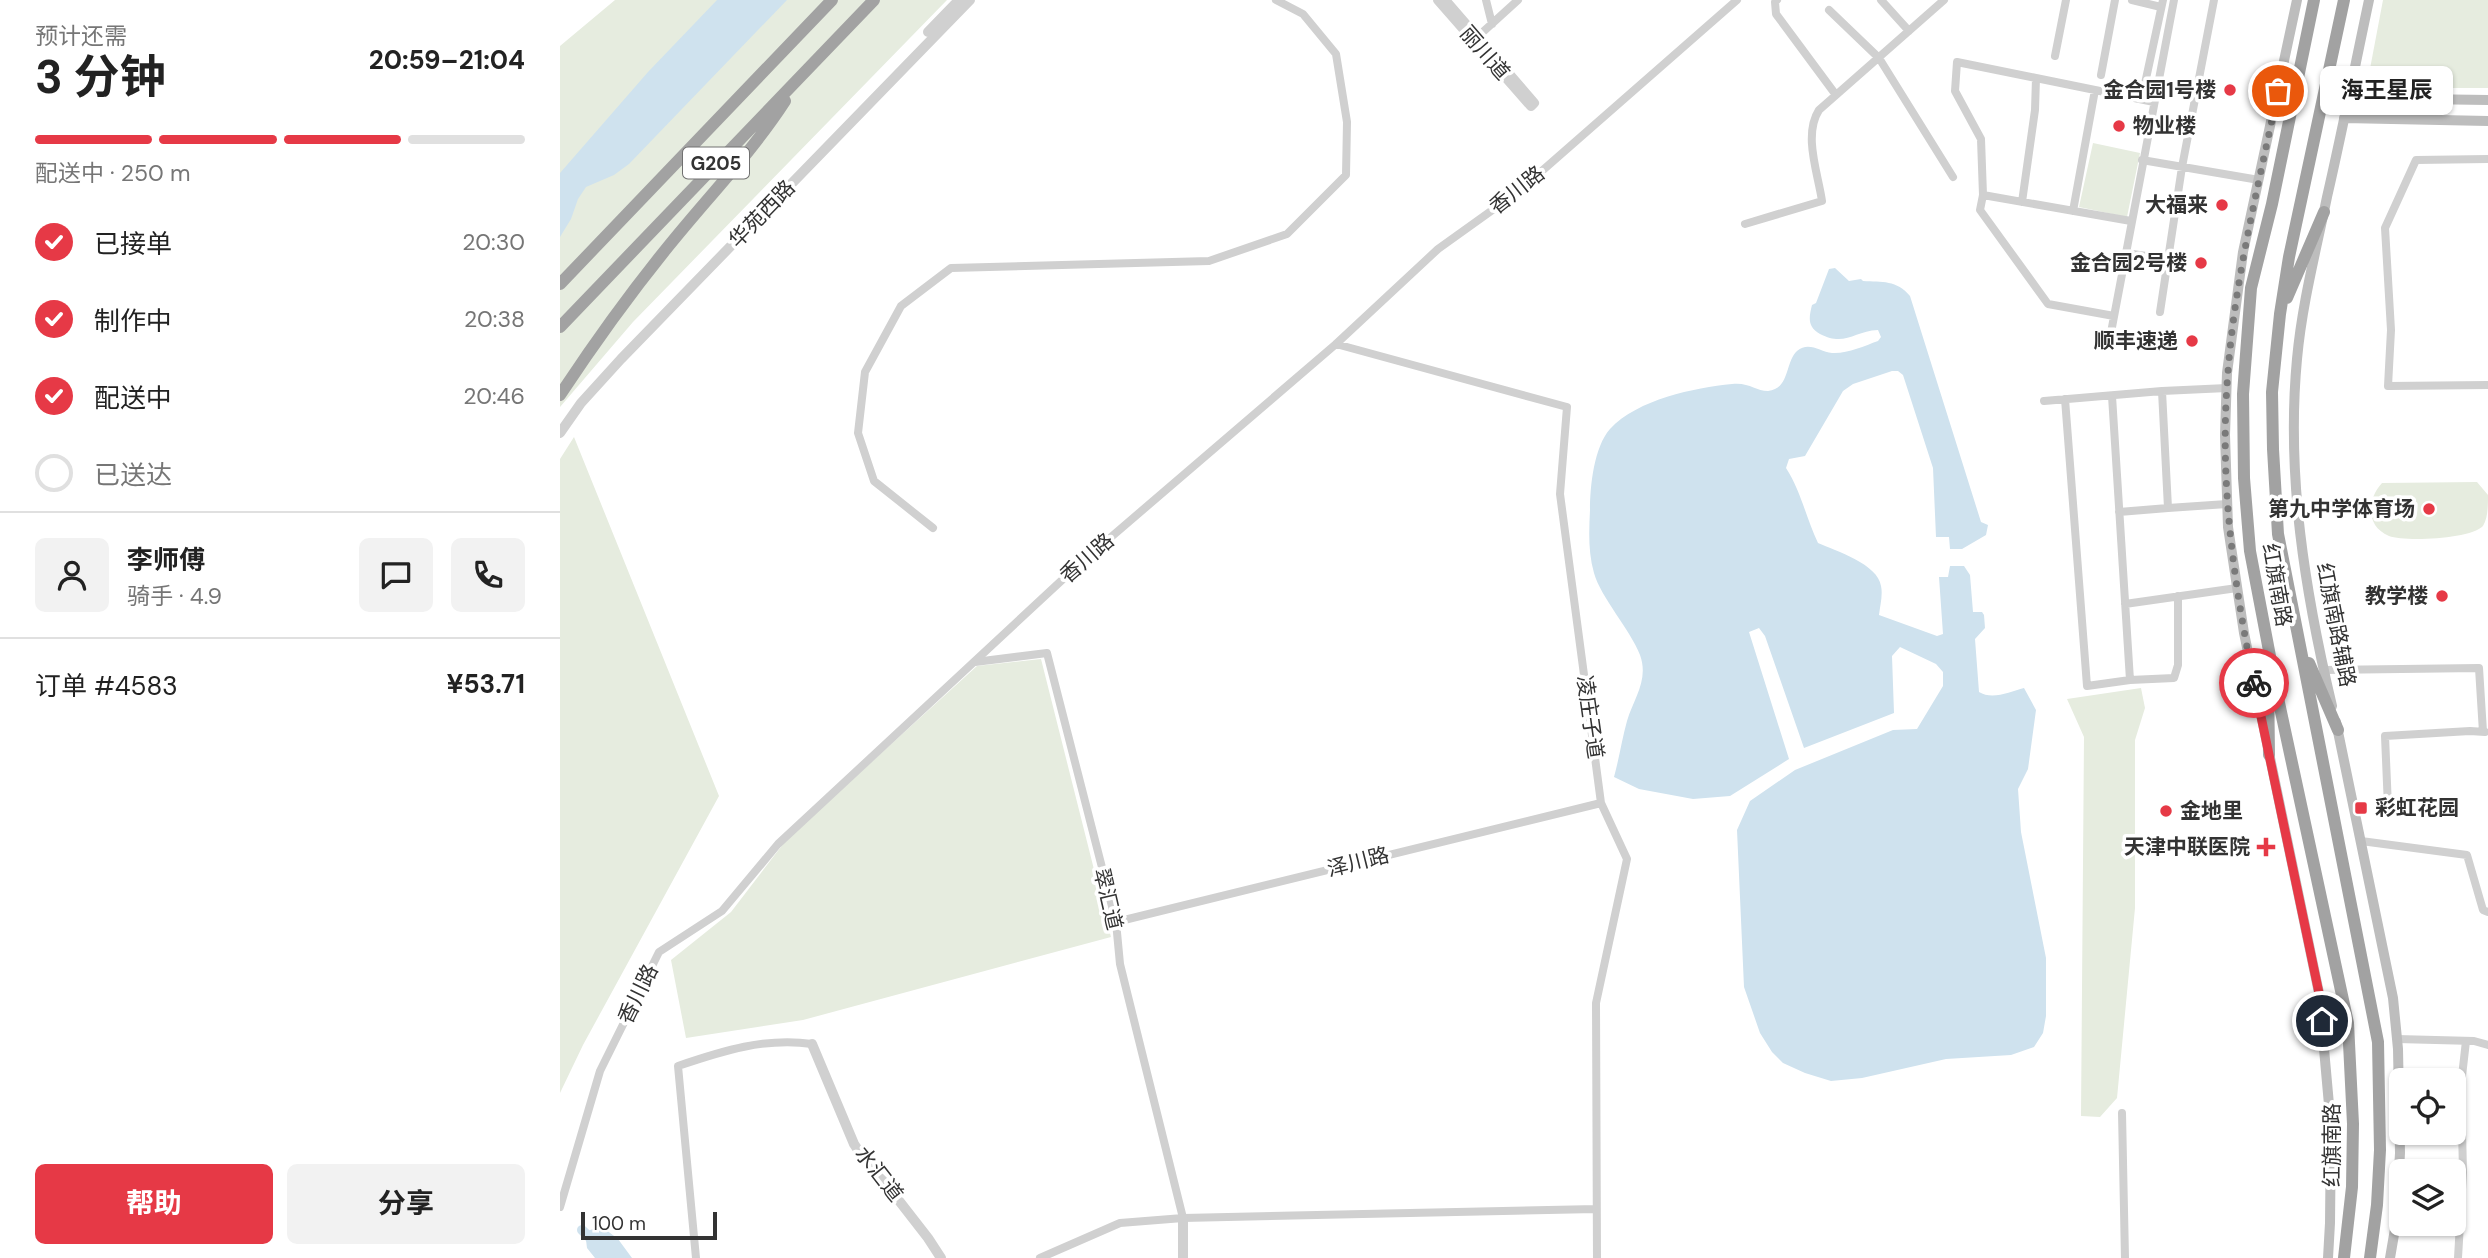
<!DOCTYPE html>
<html lang="zh">
<head>
<meta charset="utf-8">
<style>
  body { margin:0; font-family:"DM Sans","Noto Sans SC",sans-serif; background:#f2f2f2; color:#222; height:100vh; display:flex; flex-direction:column; font-size:26px; white-space:nowrap }
  * { box-sizing:border-box; margin:0 }
  p { font-size:23px; color:#767676 }
  .icon { flex:none; width:38px; height:38px; fill:none; stroke:currentColor; stroke-width:2; stroke-linecap:round; stroke-linejoin:round }
  .map { position:relative; flex:1; overflow:hidden }
  .panel { display:flex; flex-direction:column; background:#fff; width:560px }
  .panel>* { flex:none }
  .fabs { position:absolute; left:1829px; top:1068px; display:grid; gap:14px }
  .fabs a { display:grid; place-items:center; width:77px; height:77px; border-radius:10px; background:#fff; box-shadow:0 2px 5px #0004; font-size:35px }
  .scale { position:absolute; left:21px; bottom:18px; width:136px; box-sizing:border-box; padding-left:7px; border:4px solid #333; border-top:0; font-size:19px; line-height:24px; white-space:nowrap; color:#333; -webkit-text-stroke:5px #fff; paint-order:stroke }
  .pin { position:absolute; display:grid; place-items:center; width:60px; height:60px; color:#fff; margin:-30px; border:4px solid #fff; border-radius:50%; box-shadow:0 2px 7px #0007 }
  .courier { position:absolute; display:grid; place-items:center; width:70px; height:70px; margin:-35px; border:5px solid #e63946; border-radius:50%; background:#fff; color:#222; box-shadow:0 2px 9px #0007 }
  .bubble { position:absolute; height:49px; border-radius:10px; background:#fff; box-shadow:0 2px 5px #0004; font-size:23px; font-weight:700; line-height:49px; text-align:center }
  .overview em { font-style:normal; font-weight:700 }
  .overview div { display:flex; flex-direction:column-reverse }
  .overview { display:flex; align-items:center; justify-content:space-between; height:119px; padding:0 35px }
  h1 { font-size:46px; font-weight:700; line-height:52px }
  .bar { display:grid; grid-template-columns:repeat(4,1fr); gap:10px 7px; align-content:center; height:84px; padding:0 35px }
  .bar i { height:9px; border-radius:5px; background:#e0e0e0 }
  .bar .current { background:#e63946 }
  .bar p { grid-column:span 4 }
  .line { display:flex; align-items:center; gap:18px; padding:0 35px; border-top:2px solid #e0e0e0 }
  .line div { flex:1 }
  .round { display:grid; place-items:center; flex:none; width:74px; height:74px; border-radius:10px; background:#f2f2f2 }
  ol { padding:0 35px; list-style:none }
  li { display:flex; align-items:center; gap:21px; height:77px }
  li p { margin-inline-start:auto }
  li .icon { padding:7px; border-radius:50%; background:#e63946; color:#fff; stroke-width:4 }
  li:last-child { color:#767676 }
  li i { width:38px; height:38px; border:4px solid #e0e0e0; border-radius:50% }
  .primary-button { display:flex; gap:14px; margin-top:auto; padding:14px 35px }
  .primary-button a { flex:1; height:80px; border-radius:10px; background:#e63946; color:#fff; font-size:28px; font-weight:700; line-height:80px; text-align:center }
  .primary-button a+a { background:#f2f2f2; color:#222 }
  main { display:flex; flex:1; min-height:0 }
  .map>svg:first-child { display:block }
</style>
</head>
<body>
<main>
<section class="panel">
<div class="overview"><div><h1>3 分钟</h1><p>预计还需</p></div><em>20:59–21:04</em></div>
<div class="bar"><i class="current"></i><i class="current"></i><i class="current"></i><i></i><p>配送中 · 250 m</p></div>
<ol>
<li><svg class="icon" aria-label="check" viewBox="0 0 24 24"><path d="M5 12l5 5 9-10"/></svg>已接单<p>20:30</p></li>
<li><svg class="icon" aria-label="check" viewBox="0 0 24 24"><path d="M5 12l5 5 9-10"/></svg>制作中<p>20:38</p></li>
<li><svg class="icon" aria-label="check" viewBox="0 0 24 24"><path d="M5 12l5 5 9-10"/></svg>配送中<p>20:46</p></li>
<li><i></i>已送达</li>
</ol>
<div class="line" style="height:126px"><a class="round"><svg class="icon" aria-label="person" viewBox="0 0 24 24"><circle cx="12" cy="8" r="4"/><path d="M4 21q1-7 8-7t8 7"/></svg></a><div><b>李师傅</b><p>骑手 · 4.9</p></div><a class="round"><svg class="icon" aria-label="chat" viewBox="0 0 24 24"><path d="M4 5h16v11H9l-5 4z"/></svg></a><a class="round"><svg class="icon" aria-label="phone" viewBox="0 0 24 24"><path d="M5 4h4l2 5-3 2q2 4 5 5l2-3 5 2v4C11 20 4 13 5 4z"/></svg></a></div>
<div class="line" style="height:91px"><div>订单 #4583</div><b>¥53.71</b></div>
<div class="primary-button"><a>帮助</a><a>分享</a></div>
</section>
<div class="map">
<svg width="1928" height="1258" viewBox="0 0 1928 1258">
  <rect width="100%" height="100%" fill="#fff"/>
  <!-- green -->
  <path fill="#e6ecdf" d="M55,0h332l-314,322 -73,85v-361z
    M1823,0h105v88h-108l-11,-14z
    M1533,143l47,10 -13,64 -48,-10z
    M14,437l145,359 -136,249 -23,48v-634z
    M1917,482l11,13c0,10 0,23 -5,31 -12,13 -78,16 -94,10 -24,-10 -22,-37 -7,-53z
    M481,659l70,278 -308,83 -117,18 -15,-78 60,-48 56,-73 190,-173z
    M1581,688l4,20 -10,32v168l-18,190 -17,19 -19,-1 3,-379 -17,-38z"/>
  <!-- water -->
  <path fill="#cfe2ee" d="M157,0h70l-158,164 -15,11 -28,12 -8,12 -7,20 -11,18v-64l88,-101z
    M1275,268l14,13 12,-2 2,2c19,1 34,-1 47,15l71,226 7,3 -2,10 -24,14h-12l-1,-12h-13l-3,-69 -30,-93 -5,-4h-6l-39,13 -10,7 -38,65 -16,3 -3,9c15,23 20,50 32,75 18,8 60,21 63,43 2,9 -1,20 -2,29l58,21 6,-2 -4,-57h9l2,-11h14l6,9 3,37h9l2,3 1,13 -10,11 4,53c13,8 31,0 45,-4l12,22 -8,59 -10,20 3,43 25,126v58l-3,17 -9,14 -23,8 -65,4 -84,19 -31,3 -26,-8 -22,-10 -11,-11 -12,-19 -16,-46 -7,-157 13,-29 45,-31 98,-40 24,-1 26,-43v-14l-7,-8 -36,-17 -8,9 2,57 -90,35 -39,-112 -6,-8 -10,4 40,127 -59,37 -37,3 -54,-10 -25,-12c5,-18 8,-38 13,-56 7,-23 22,-41 13,-66 -10,-26 -39,-57 -46,-82 -6,-21 -5,-42 -4,-63 0,-24 4,-63 20,-81 28,-30 84,-41 122,-45 17,-2 24,7 36,7 22,-2 17,-29 29,-40 12,-10 23,1 35,2 15,1 32,-7 46,-12l3,-4 -3,-7c-24,1 -33,17 -58,4 -13,-7 -11,-17 -8,-29l4,-2 13,-34z
    M41,1226l17,13 14,19h-37l-8,-10 -2,-16z"/>
  <g fill="none" stroke-linecap="round" stroke-linejoin="round">
    <!-- canal -->
    <path stroke="#cfe2ee" stroke-width="10" d="M22,1230l29,28"/>
    <!-- minor -->
    <path stroke="#d0d0d0" stroke-width="8" d="M926,0l6,24
      M1217,0l-2,2 1,12 60,81
      M1321,0l28,31
      M1572,0l29,7
      M1269,10l50,48 74,119
      M914,40l44,-40
      M1495,56l11,-56
      M1541,75l14,-75
      M1476,78l-79,-16 -2,29 26,48 2,56 148,26
      M1584,88l19,-88
      M1928,159l-72,1 -31,68 6,102 -3,56 100,-1
      M1582,160l117,20
      M1423,195l-3,15 68,94 66,12
      M1462,202l13,-92 1,-32 118,24
      M1513,211l22,-121
      M1185,224l77,-23c-4,-28 -19,-66 -3,-91l125,-110
      M1565,253l43,6
      M1600,312l22,-145 32,-167
      M1549,343l65,-343
      M776,344l231,63 -7,87 41,309 26,56 -31,144 1,255
      M1667,388l-65,3 6,117 59,-4
      M1552,396l18,284 44,-2 4,-13v-69
      M1505,399l22,287 43,-6
      M1484,401l118,-10
      M1559,512l49,-4
      M373,528l-59,-47 -16,-48 7,-61 36,-66 50,-38 258,-7 78,-27 59,-59 1,-53 -11,-68 -33,-40 -27,-14
      M1565,604l112,-16
      M415,662l72,-9 69,269 4,42 63,254
      M1764,670l155,-2 4,64
      M1828,807l-3,-71 85,-5 15,1
      M1801,841l106,14 16,55 5,2
      M556,922l485,-119
      M1837,1039l77,2 14,4
      M1562,1113l3,145
      M0,1207l40,-136 59,-119 63,-41 56,-67 297,-276 261,-224 102,-95 81,-58 218,-191
      M136,1258l-18,-192c44,-15 88,-29 134,-22
      M480,1258l80,-35 63,-5 413,-9
      M1898,1258l5,-86 -2,-87 5,-44"/>
    <!-- tertiary -->
    <path stroke="#d0d0d0" stroke-width="10" d="M878,0l93,106 3,-3 -89,-103
      M368,32l31,-32
      M0,433l21,-30 40,-44 349,-359
      M252,1044l42,100 16,24 16,16 42,54 13,20
      M623,1218v40"/>
    <!-- secondary -->
    <path stroke="#bdbdbd" stroke-width="10" d="M1737,0l-54,252 -16,121 -2,62 3,92 16,106 75,360 12,134 -1,96 -2,35
      M1788,98l140,2
      M1784,118l144,3
      M1772,706c-27,-114 -46,-230 -35,-347 5,-55 19,-108 30,-162 15,-65 28,-131 42,-197
      M1776,722l57,276 5,51 2,104 -4,70 -6,35"/>
    <!-- trunk -->
    <path stroke="#a2a2a2" stroke-width="12" d="M1754,0l-42,204 -21,84 -8,106 1,84 6,73 28,147 70,325 5,101 -1,63 -8,71
      M1784,0l-55,257 -9,57 -8,78 1,57 5,85 100,508 2,108 -3,55 -7,53
      M0,284l272,-284
      M1727,298l37,-86
      M0,327c105,-109 210,-218 314,-327
      M0,395c35,-53 71,-103 111,-152 38,-47 81,-91 114,-142
      M1749,663l29,67
      M1708,677l1,78"/>
  </g>
  <g fill="none" stroke-linecap="round" stroke-linejoin="round">
    <!-- done -->
    <path stroke="#7a7a7a" stroke-width="7" stroke-dasharray="0 12.6" d="M1694,683c-21,-104 -35,-204 -26,-311 7,-95 31,-188 50,-281"/>
    <!-- route -->
    <path stroke="#e63946" stroke-width="9" d="M1694,683l65,310 3,28"/>
  </g>
  <!-- markers -->
  <g fill="#e63946" stroke="#fff" stroke-width="2.5">
    <circle cx="1670" cy="90" r="7"/>
    <circle cx="1559" cy="126" r="7"/>
    <circle cx="1662" cy="205" r="7"/>
    <circle cx="1641" cy="263" r="7"/>
    <circle cx="1632" cy="341" r="7"/>
    <circle cx="1869" cy="509" r="7"/>
    <circle cx="1882" cy="596" r="7"/>
    <rect x="1794" y="801" width="14" height="14" rx="3.5"/>
    <circle cx="1606" cy="811" r="7"/>
    <path d="M1702.5 836.5h7v7h7v7h-7v7h-7v-7h-7v-7h7z"/>
  </g>
  <g text-anchor="middle" stroke-width="7" stroke-linejoin="round" paint-order="stroke">
    <!-- shield labels -->
    <rect fill="#fff" stroke="#707070" stroke-width="2" x="123" y="147.5" width="66" height="31" rx="5"/>
    <g font-size="19" font-weight="bold" fill="#333">
      <text x="156" y="170">G205</text>
    </g>
    <!-- street labels -->
    <g font-size="21" fill="#333" stroke="#fff">
      <text transform="translate(925 53) rotate(49)" y="7">丽川道</text>
      <text transform="translate(957 190) rotate(-38)" y="7">香川路</text>
      <text transform="translate(202 214) rotate(-46)" y="7">华苑西路</text>
      <text transform="translate(527 558) rotate(-41)" y="7">香川路</text>
      <text transform="translate(1717 585) rotate(80)" y="7">红旗南路</text>
      <text transform="translate(1776 625) rotate(79)" y="7">红旗南路辅路</text>
      <text transform="translate(1030 717) rotate(82)" y="7">凌庄子道</text>
      <text transform="translate(798 862) rotate(-14)" y="7">泽川路</text>
      <text transform="translate(548 899) rotate(77)" y="7">翠汇道</text>
      <text transform="translate(78 994) rotate(-64)" y="7">香川路</text>
      <text transform="translate(1772 1145) rotate(-90)" y="7">红旗南路</text>
      <text transform="translate(319 1174) rotate(52)" y="7">水汇道</text>
    </g>
    <!-- poi labels -->
    <g font-size="21" font-weight="bold" fill="#333" stroke="#fff" text-anchor="end">
      <text x="1656" y="97">金合园1号楼</text>
      <text x="1573" y="133" text-anchor="start">物业楼</text>
      <text x="1648" y="212">大福来</text>
      <text x="1627" y="270">金合园2号楼</text>
      <text x="1618" y="348">顺丰速递</text>
      <text x="1855" y="516">第九中学体育场</text>
      <text x="1868" y="603">教学楼</text>
      <text x="1815" y="815" text-anchor="start">彩虹花园</text>
      <text x="1620" y="818" text-anchor="start">金地里</text>
      <text x="1690" y="854">天津中联医院</text>
    </g>
  </g>
</svg>
<div class="fabs">
<a><svg class="icon" aria-label="locate" viewBox="0 0 24 24"><circle cx="12" cy="12" r="6"/><path d="M12 2v4M12 18v4M2 12h4M18 12h4"/></svg></a>
<a><svg class="icon" aria-label="layers" viewBox="0 0 24 24"><path d="M12 4l9 5-9 5-9-5zM3 14l9 5 9-5"/></svg></a>
</div>
<div class="scale">100 m</div>
<div class="pin" style="left:1718px;top:91px;background:#ea580c"><svg class="icon" aria-label="bag" viewBox="0 0 24 24"><path d="M5 8h14l-1 12H6zM9 8a3 3 0 0 1 6 0"/></svg></div>
<div class="pin" style="left:1762px;top:1021px;background:#1f2937"><svg class="icon" aria-label="home" viewBox="0 0 24 24"><path d="M3 11l9-7 9 7M6 9v11h12V9"/></svg></div>
<div class="courier" style="left:1694px;top:683px"><svg class="icon" aria-label="bike" viewBox="0 0 24 24"><circle cx="6" cy="16" r="4"/><circle cx="18" cy="16" r="4"/><path d="M6 16l4-8h5l3 8M10 8l3 8H6M13 5h3"/></svg></div>
<div class="bubble" style="left:1760px;top:66px;width:133px">海王星辰</div>
</div>
</main>
</body>
</html>
